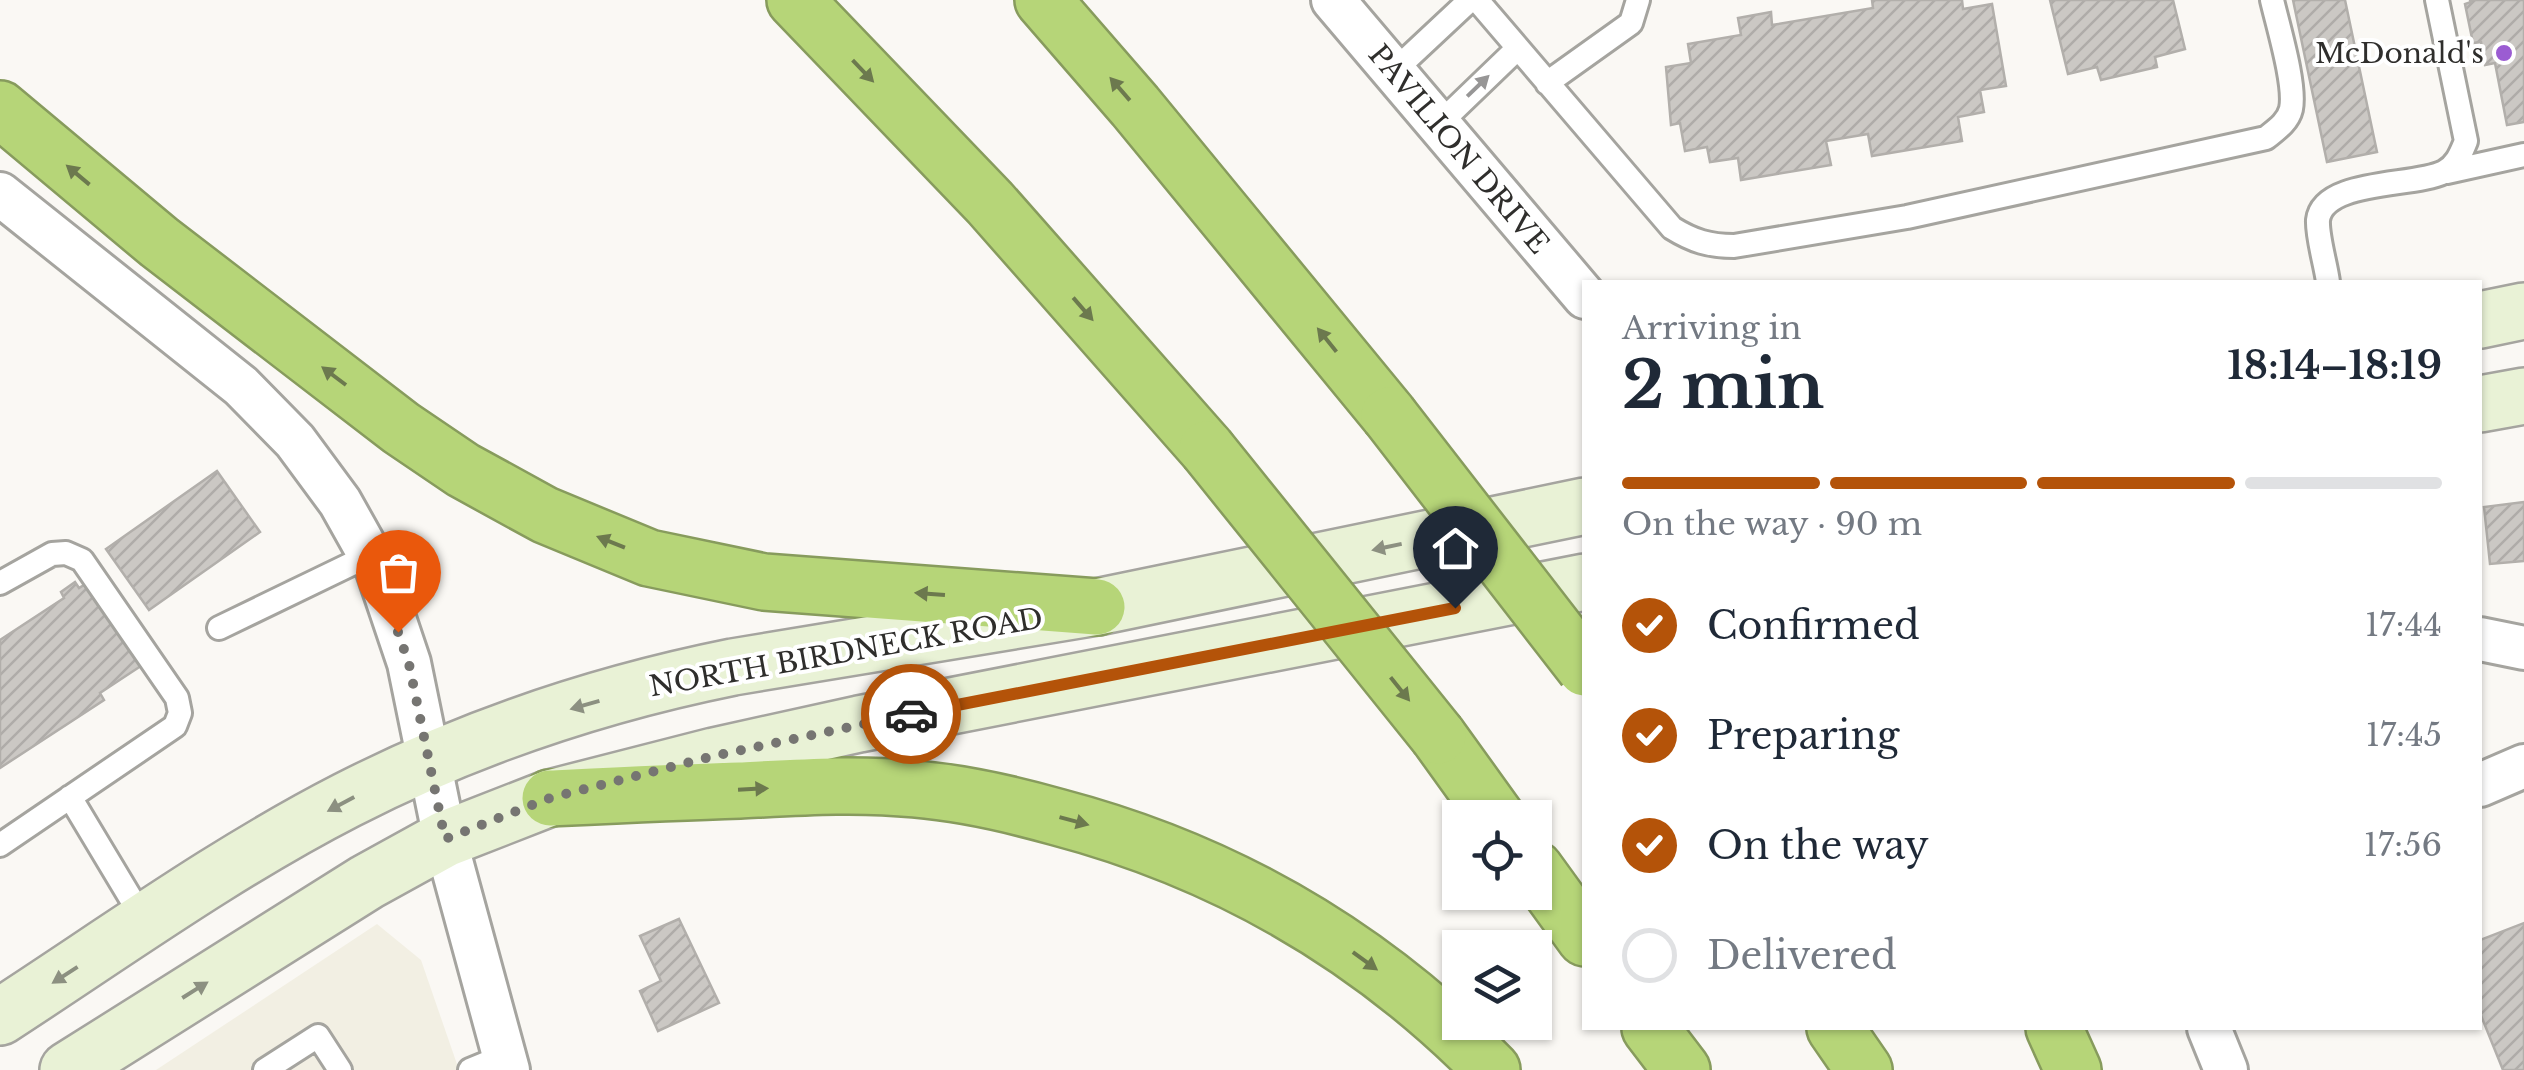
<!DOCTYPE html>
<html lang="en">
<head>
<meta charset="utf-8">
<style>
  body { margin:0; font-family:"Libre Baskerville",serif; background:#f6f6f7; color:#1f2937; height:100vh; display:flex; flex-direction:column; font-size:38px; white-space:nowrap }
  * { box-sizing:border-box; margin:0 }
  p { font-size:32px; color:#747a83 }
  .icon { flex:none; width:55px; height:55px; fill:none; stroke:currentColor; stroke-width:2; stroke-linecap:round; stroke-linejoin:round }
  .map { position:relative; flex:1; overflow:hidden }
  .panel { position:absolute; left:1582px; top:280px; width:900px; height:750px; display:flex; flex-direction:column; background:#fff; border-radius:0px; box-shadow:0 2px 8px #0004 }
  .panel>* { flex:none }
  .tools { position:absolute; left:1442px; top:800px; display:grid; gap:20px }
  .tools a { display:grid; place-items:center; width:110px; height:110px; border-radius:0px; background:#fff; box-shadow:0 2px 8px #0004; font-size:50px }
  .pin { position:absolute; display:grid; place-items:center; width:85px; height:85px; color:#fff; margin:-102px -42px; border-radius:50% 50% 50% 0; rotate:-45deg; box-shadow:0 0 10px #0007 }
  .pin .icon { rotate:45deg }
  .courier { position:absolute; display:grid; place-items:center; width:100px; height:100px; margin:-50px; border:8px solid #b45309; border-radius:50%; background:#fff; color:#222; box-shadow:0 2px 12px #0007 }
  .headline em { font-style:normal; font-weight:700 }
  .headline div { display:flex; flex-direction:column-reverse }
  .headline { display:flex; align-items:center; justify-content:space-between; height:170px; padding:0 40px }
  h1 { font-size:65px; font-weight:700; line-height:75px }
  .bar { display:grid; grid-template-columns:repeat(4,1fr); gap:15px 10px; align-content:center; height:120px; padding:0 40px }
  .bar i { height:12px; border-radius:8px; background:#e0e1e3 }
  .bar .current { background:#b45309 }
  .bar p { grid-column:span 4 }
  ol { padding:0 40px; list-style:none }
  li { display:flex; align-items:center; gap:30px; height:110px }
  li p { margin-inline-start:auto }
  li .icon { padding:10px; border-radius:50%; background:#b45309; color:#fff; stroke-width:4 }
  li:last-child { color:#747a83 }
  li i { width:55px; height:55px; border:5px solid #e0e1e3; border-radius:50% }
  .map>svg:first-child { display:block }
</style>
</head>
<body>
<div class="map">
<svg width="2524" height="1070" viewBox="0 0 2524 1070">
  <defs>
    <pattern id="building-hatch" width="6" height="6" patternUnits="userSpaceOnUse" patternTransform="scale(2.5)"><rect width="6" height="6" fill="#cbc8c4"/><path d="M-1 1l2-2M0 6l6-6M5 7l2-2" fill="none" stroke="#afaca9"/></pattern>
  </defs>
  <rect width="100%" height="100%" fill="#faf8f4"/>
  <!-- built -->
  <path fill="#f2efe3" d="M377,924l44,36 38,110h-303z"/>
  <!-- building -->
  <path fill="url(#building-hatch)" stroke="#b2afab" stroke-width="2.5" d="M1872,0h90l1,9 29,-5 14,82 -26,4 4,22 -26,5 4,24 -90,15 -4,-22 -42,7 5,24 -90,15 -3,-22 -28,4 -3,-15 -22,4 -5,-28 -9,2 -5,-58 25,-4 -3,-19 53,-9 -3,-17 33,-6 1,13 101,-17z
    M2050,0h123l12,49 -30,8 2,10 -56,13 -4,-13 -29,7z
    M2293,0h52l32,152 -50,10z
    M2470,0h54v122l-17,3 -12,-62 -10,2 -4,-23 -8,1 -8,-39 6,-2z
    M217,471l43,61 -111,78 -43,-61z
    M2524,502v59l-34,3 -6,-57z
    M92,580l55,82 -47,31 4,7 -104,68v-128l64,-42 -3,-6 14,-10 4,6z
    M679,919l40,84 -61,28 -18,-40 21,-10 -21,-45z
    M2524,923v147h-21l-23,-57v-73z"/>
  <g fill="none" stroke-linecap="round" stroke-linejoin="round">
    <!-- service casing -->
    <g stroke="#a5a49f" stroke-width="28">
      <path id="service" d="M1477,0l195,228c21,13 37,18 62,18l173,-29 359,-79c10,-8 22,-16 25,-29 5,-24 -13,-83 -19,-109
        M1393,72l77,-72
        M1547,83l84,-60 7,-23
        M1438,125l80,-77
        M2447,172l77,-17
        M2328,282c-2,-17 -11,-45 -10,-62 5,-41 97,-33 126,-48 13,-7 17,-19 22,-31l-29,-141
        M0,583l52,-29 14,-1 16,7 95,138 3,15 -5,13 -175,119
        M219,628l151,-73
        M70,797l75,125
        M265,1070l53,-34 22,34
        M470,1070l34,-14"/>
    </g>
    <!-- minor casing -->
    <g stroke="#a5a49f" stroke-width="48">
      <path id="minor" d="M1333,0l252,297
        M0,194l241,192 54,55 45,61 37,66 32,95 36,176 63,231
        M2480,639l44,9
        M2480,785l44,-19
        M2209,1028l17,42"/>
    </g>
    <!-- secondary casing -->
    <g stroke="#a5a49f" stroke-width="60">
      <path id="secondary" d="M2480,320l44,-9
        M2480,404l44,-8
        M0,1017c114,-74 226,-155 347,-217 121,-62 252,-106 386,-133l364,-60 488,-101
        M68,1070l299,-188 78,-43 105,-41 164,-42 145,-32 726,-142"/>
    </g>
    <!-- motorway casing -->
    <g stroke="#879b5d" stroke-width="60">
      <path id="motorway" d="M795,0l195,203 217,246
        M1043,0l92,106 254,309
        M0,109l159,133 242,186 62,42 82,45 104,43 115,24 333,25
        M1438,736l59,82
        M550,798c64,-3 127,-6 190,-8 59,-3 117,-7 175,-1 48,4 96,15 142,28 167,44 314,129 435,253
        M1535,869l50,69
        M1650,1028l32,42
        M1835,1028l29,42
        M2054,1028l19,42"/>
    </g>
    <!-- service -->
    <use href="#service" stroke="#fff" stroke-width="22"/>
    <!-- minor -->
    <use href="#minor" stroke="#fff" stroke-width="42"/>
    <!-- secondary -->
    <use href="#secondary" stroke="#e9f2d6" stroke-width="55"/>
    <!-- motorway -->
    <use href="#motorway" stroke="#b6d578" stroke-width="55"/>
    <!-- motorway-bridge casing -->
    <g stroke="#879b5d" stroke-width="60" stroke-linecap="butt">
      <path id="motorway-bridge" d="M1389,415l196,253
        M1207,449l231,287"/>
    </g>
    <!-- motorway-bridge -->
    <use href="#motorway-bridge" stroke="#b6d578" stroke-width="55"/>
  </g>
  <!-- one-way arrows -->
  <defs><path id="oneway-solid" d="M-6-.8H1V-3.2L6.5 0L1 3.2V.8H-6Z" transform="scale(2.5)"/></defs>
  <g fill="#6c794e">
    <use href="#oneway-solid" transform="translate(863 71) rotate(46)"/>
    <use href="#oneway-solid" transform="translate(1120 89) rotate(-131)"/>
    <use href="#oneway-solid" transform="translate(78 175) rotate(-140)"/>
    <use href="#oneway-solid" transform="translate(1083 309) rotate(49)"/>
    <use href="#oneway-solid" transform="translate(1327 340) rotate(-129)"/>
    <use href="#oneway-solid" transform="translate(334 376) rotate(-143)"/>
    <use href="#oneway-solid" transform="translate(611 542) rotate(-158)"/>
    <use href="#oneway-solid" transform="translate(930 594) rotate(-176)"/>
    <use href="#oneway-solid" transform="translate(1400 689) rotate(51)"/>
    <use href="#oneway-solid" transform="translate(753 789) rotate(-3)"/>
    <use href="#oneway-solid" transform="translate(1074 821) rotate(15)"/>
    <use href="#oneway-solid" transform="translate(1365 961) rotate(36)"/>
  </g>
  <use fill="#979696" href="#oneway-solid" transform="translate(1478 86) rotate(-44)"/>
  <g fill="#8c9081">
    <use href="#oneway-solid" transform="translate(1387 547) rotate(168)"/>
    <use href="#oneway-solid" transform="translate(585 705) rotate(164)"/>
    <use href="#oneway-solid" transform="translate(341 804) rotate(152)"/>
    <use href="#oneway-solid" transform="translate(65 975) rotate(147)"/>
    <use href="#oneway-solid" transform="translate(195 990) rotate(-32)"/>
  </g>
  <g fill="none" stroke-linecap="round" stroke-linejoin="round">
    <!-- done -->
    <path stroke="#767572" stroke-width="10" stroke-dasharray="0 18" d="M398,632l11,32 36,175 105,-41 164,-42 197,-42"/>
    <!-- route -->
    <path stroke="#b45309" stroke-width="12" d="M911,714l544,-106"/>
  </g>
  <!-- markers -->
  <circle fill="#9b5cd2" stroke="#fff" stroke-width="4" cx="2504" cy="53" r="10"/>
  <g text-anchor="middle" stroke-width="8" stroke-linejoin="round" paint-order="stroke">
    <!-- poi labels -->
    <g font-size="28" fill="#2f2e2c" stroke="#fff" text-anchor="end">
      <text x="2484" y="63">McDonald's</text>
    </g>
    <!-- street labels -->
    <g font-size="28" fill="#2f2e2c" stroke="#fff">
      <text transform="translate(1459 149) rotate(50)" y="10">PAVILION DRIVE</text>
      <text transform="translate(846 652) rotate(-10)" y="10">NORTH BIRDNECK ROAD</text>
    </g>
  </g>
</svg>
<div class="tools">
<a><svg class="icon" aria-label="locate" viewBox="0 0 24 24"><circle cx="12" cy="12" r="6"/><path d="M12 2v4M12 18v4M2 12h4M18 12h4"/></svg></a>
<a><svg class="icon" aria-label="layers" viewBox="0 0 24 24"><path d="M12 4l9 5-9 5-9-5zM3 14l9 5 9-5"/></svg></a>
</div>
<div class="pin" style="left:398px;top:632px;background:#ea580c"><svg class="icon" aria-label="bag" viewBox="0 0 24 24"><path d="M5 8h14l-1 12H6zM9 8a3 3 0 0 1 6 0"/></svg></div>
<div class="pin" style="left:1455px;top:608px;background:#1f2937"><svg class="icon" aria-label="home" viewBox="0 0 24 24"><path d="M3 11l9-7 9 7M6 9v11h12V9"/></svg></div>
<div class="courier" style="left:911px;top:714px"><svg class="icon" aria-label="car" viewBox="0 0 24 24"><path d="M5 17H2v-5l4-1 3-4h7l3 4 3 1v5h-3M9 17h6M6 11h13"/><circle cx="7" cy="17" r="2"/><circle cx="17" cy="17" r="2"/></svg></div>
<section class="panel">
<div class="headline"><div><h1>2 min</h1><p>Arriving in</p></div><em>18:14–18:19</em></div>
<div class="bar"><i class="current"></i><i class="current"></i><i class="current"></i><i></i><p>On the way · 90 m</p></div>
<ol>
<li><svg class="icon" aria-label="check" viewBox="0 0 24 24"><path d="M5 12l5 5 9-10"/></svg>Confirmed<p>17:44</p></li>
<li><svg class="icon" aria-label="check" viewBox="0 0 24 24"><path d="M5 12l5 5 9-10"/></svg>Preparing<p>17:45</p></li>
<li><svg class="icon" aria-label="check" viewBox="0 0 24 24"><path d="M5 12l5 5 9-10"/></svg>On the way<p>17:56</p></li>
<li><i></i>Delivered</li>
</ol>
</section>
</div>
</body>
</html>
